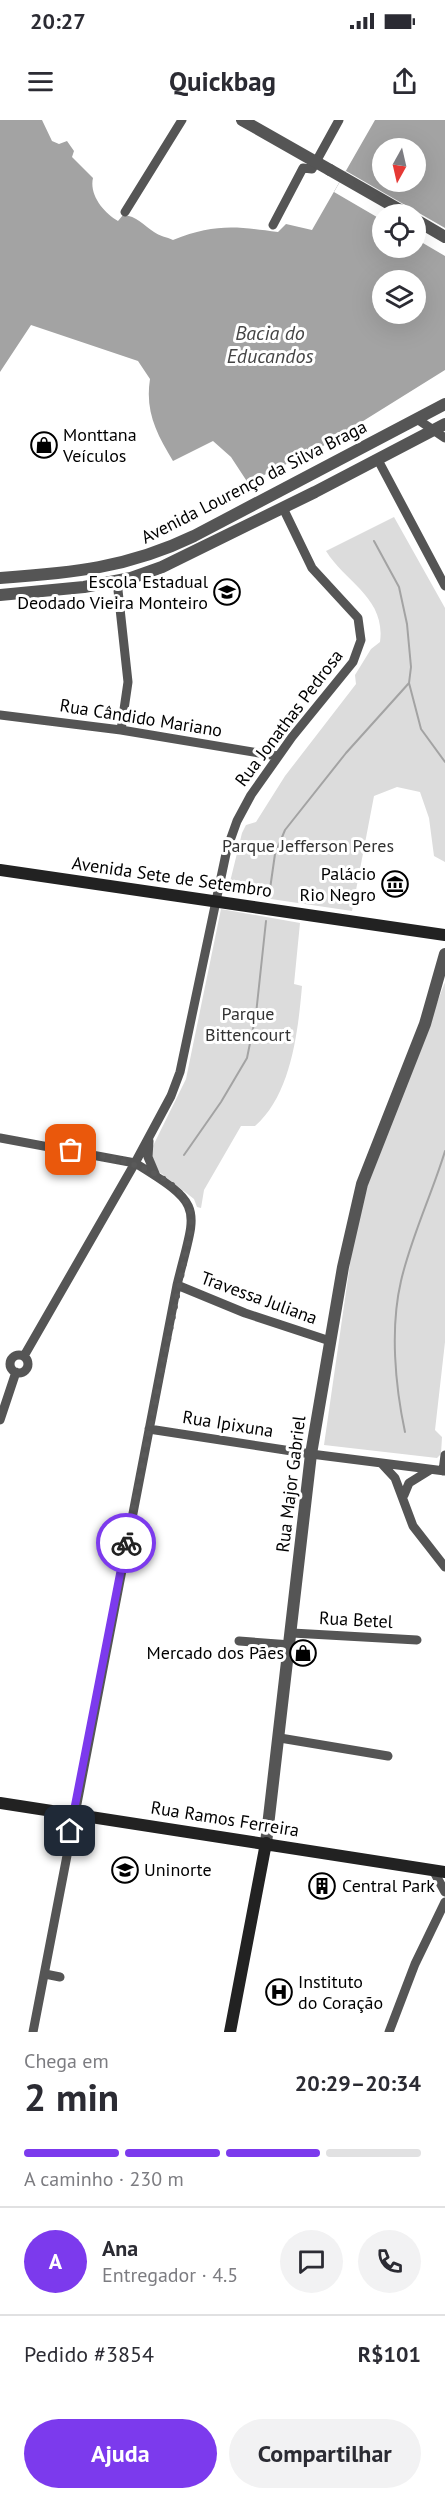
<!DOCTYPE html>
<html lang="pt">
<head>
<meta charset="utf-8">
<style>
  body { margin:0; font-family:"PT Sans",sans-serif; background:#f2f2f3; color:#2b2b33; height:100vh; display:flex; flex-direction:column; font-size:22px; white-space:nowrap }
  * { box-sizing:border-box; margin:0 }
  p { font-size:20px; color:#7c7c81 }
  .icon { flex:none; width:33px; height:33px; fill:none; stroke:currentColor; stroke-width:2; stroke-linecap:round; stroke-linejoin:round }
  .map { position:relative; height:1912px; overflow:hidden }
  .side { display:flex; flex-direction:column; background:#fff; flex:1 }
  .side>* { flex:none }
  .needle { width:39px; rotate:188deg }
  .tools { position:absolute; left:372px; top:18px; display:grid; gap:12px }
  .tools a { display:grid; place-items:center; width:54px; height:54px; border-radius:50%; background:#fff; box-shadow:0 6px 24px #0002; font-size:30px }
  .pin { position:absolute; display:grid; place-items:center; width:51px; height:51px; color:#fff; margin:-26px; border-radius:12px; box-shadow:0 3px 9px #0006 }
  .courier { position:absolute; display:grid; place-items:center; width:60px; height:60px; margin:-30px; border:4px solid #7c3aed; border-radius:50%; background:#fff; color:#222; box-shadow:0 2px 8px #0007 }
  .headline em { font-style:normal; font-weight:600 }
  .headline div { display:flex; flex-direction:column-reverse }
  .headline { display:flex; align-items:center; justify-content:space-between; height:102px; padding:0 24px }
  h1 { font-size:39px; font-weight:600; line-height:45px }
  .bar { display:grid; grid-template-columns:repeat(4,1fr); gap:9px 6px; align-content:center; height:72px; padding:0 24px }
  .bar i { height:8px; border-radius:4px; background:#e1e1e2 }
  .bar .current { background:#7c3aed }
  .bar p { grid-column:span 4 }
  .line { display:flex; align-items:center; gap:15px; padding:0 24px; border-top:2px solid #e1e1e2 }
  .line div { flex:1 }
  .round { display:grid; place-items:center; flex:none; width:63px; height:63px; border-radius:32px; background:#f2f2f3 }
  .button { display:flex; gap:12px; margin-top:auto; padding:12px 24px }
  .button a { flex:1; height:69px; border-radius:36px; background:#7c3aed; color:#fff; font-size:24px; font-weight:600; line-height:69px; text-align:center }
  .button a+a { background:#f2f2f3; color:#2b2b33 }
  .status { display:flex; justify-content:space-between; align-items:center; height:42px; padding:0 30px; background:#fff; direction:ltr }
  .status svg { height:16px; fill:currentColor }
  header { display:flex; justify-content:space-between; align-items:center; height:78px; padding:0 24px; background:#fff; font-size:27px; font-weight:600 }
  .map>svg:first-child { display:block }
</style>
</head>
<body>
<div class="status"><b>20:27</b><svg viewBox="0 0 49 12"><path d="M0 12V9h3v3zM5 12V6h3v6zM10 12V3h3v9zM15 12V0h3v12zM26 1h20v11H26zM47 4h2v5h-2z"/></svg></div>
<header><svg class="icon" aria-label="menu" viewBox="0 0 24 24"><path d="M4 6h16M4 12h16M4 18h16"/></svg>Quickbag<svg class="icon" aria-label="share" viewBox="0 0 24 24"><path d="M12 15V3M7 8l5-5 5 5M5 13v7h14v-7"/></svg></header>
<div class="map">
<svg width="445" height="1912" viewBox="0 0 445 1912">
  <rect width="100%" height="100%" fill="#fff"/>
  <!-- green -->
  <path fill="#dcdcdc" d="M394,397l51,91v254l-11,-6 -5,-38 -9,-26 -23,-5 -23,9 -22,115 -121,-18 -3,-3 14,-57 4,-8 10,-3 29,-46 71,-92 -1,-9 16,-26 9,-7c6,-44 -34,-59 -54,-91z
    M221,789l79,14 -6,61 8,2c-4,46 -11,109 -47,140h-14l-37,64 -3,18 -4,-1 -3,-8 -36,-28 -8,-19 36,-73z
    M445,862v360l-10,88 7,7 -1,17 -4,4 -113,-13 30,-209 13,-52z"/>
  <!-- water -->
  <path fill="#a3a3a3" fill-rule="evenodd" d="M0,0h42l10,21 7,3 8,-3 7,10 -2,6 21,21c-4,17 11,35 25,43l5,-6c14,1 20,10 31,17 5,4 13,5 19,8 41,-16 61,-14 105,-8l8,-8 26,6 63,-110h70v250l-122,76 -75,37 -17,-26 -18,-16 -40,20c-17,-28 -28,-50 -23,-82l-12,-18 -107,-36 -31,47zM382,28h34v34h-34zM382,94h34v34h-34zM382,160h34v34h-34z"/>
  <!-- pier -->
  <path fill="#fff" d="M346,51l99,57v28l-29,-17v-25h-34v6l-48,-28z"/>
  <g fill="none" stroke-linecap="round" stroke-linejoin="round">
    <!-- stream -->
    <path stroke="#a3a3a3" stroke-width="2" d="M374,421l25,46 8,37 4,43 -2,16 12,46 24,33
      M269,776l6,-42 10,-24 61,-77 63,-70
      M184,1035l37,-53 26,-44 9,-44 10,-93
      M405,1312c-10,-47 -15,-104 -4,-151 10,-44 31,-87 44,-130"/>
    <!-- minor -->
    <path stroke="#555" stroke-width="9" d="M125,92l57,-92
      M273,105l30,-57 9,1 27,-49
      M417,299l28,19
      M378,340l67,126
      M117,461l11,101 -7,48
      M0,595l121,15 156,26
      M0,1018l135,25 -111,193
      M149,1021l-1,16 8,19
      M177,1165l68,28 85,28
      M10 1244a9 9 0 1 1 18 0a9 9 0 1 1-18 0Z
      M0,1300l16,-48
      M149,1309l162,25 134,17
      M382,1344l13,14 18,48 32,41
      M443,1351l2,-16
      M404,1375l5,-12 21,-13
      M292,1513l125,7
      M239,1521l52,4
      M280,1618l108,18
      M433,1750l12,22
      M45,1854l15,3
      M33,1912l144,-747c19,-78 30,-78 -42,-122l36,-67 9,-24 47,-223 10,-28 14,-26 41,-58 61,-75 8,-22 -3,-22 -46,-50 -29,-60
      M389,1912l26,-68 30,-62"/>
    <!-- tertiary -->
    <path stroke="#555" stroke-width="12" d="M330,50l77,44
      M416,100l29,17
      M0,458c71,-5 128,-10 194,-42l251,-132
      M0,475l84,-8 47,-9 31,-11 153,-75 130,-68
      M266,1723l45,-389 32,-187 19,-83 63,-160 20,-70"/>
    <!-- secondary -->
    <path stroke="#222" stroke-width="12" d="M0,750l445,65
      M0,1683l445,69
      M230,1912l36,-189"/>
    <!-- tertiary-bridge -->
    <path stroke="#555" stroke-width="12" d="M242,0l88,50"/>
  </g>
  <g fill="none" stroke-linecap="round" stroke-linejoin="round">
    <!-- done -->
    <path stroke="#595959" stroke-width="6" stroke-dasharray="0 10.8" d="M71,1030c41,7 126,22 120,79l-65,314"/>
    <!-- route -->
    <path stroke="#7c3aed" stroke-width="8" d="M70,1711l56,-288"/>
  </g>
  <!-- icons -->
  <defs>
    <g id="shop-ring" transform="scale(1.35)"><circle r="9.5" fill="#fff" stroke="#000" stroke-width="1.5"/><path d="M-5-2.5h2.3a2.7 3.5 0 0 1 5.4 0H5L5.5 6h-11ZM-1.5-2.5h3a1.5 2.3 0 0 0-3 0Z" fill="#000"/></g>
    <g id="school-ring" transform="scale(1.35)"><circle r="9.5" fill="#fff" stroke="#000" stroke-width="1.5"/><path d="M0-5L7-2L0 1L-7-2ZM-4 1L0 2.5L4 1V4Q0 6-4 4Z" fill="#000"/></g>
    <g id="museum-ring" transform="scale(1.35)"><circle r="9.5" fill="#fff" stroke="#000" stroke-width="1.5"/><path d="M0-6L6-3V-2H-6V-3ZM-5-1h2V3h-2ZM-1-1h2V3h-2ZM3-1h2V3H3ZM-6 4H6V6H-6Z" fill="#000"/></g>
    <g id="building-ring" transform="scale(1.35)"><circle r="9.5" fill="#fff" stroke="#000" stroke-width="1.5"/><path d="M-4-6H4V6H1V3H-1V6H-4ZM-2.5-4.3h1.7v1.8h-1.7ZM.8-4.3h1.7v1.8H.8ZM-2.5-1h1.7V.8h-1.7ZM.8-1h1.7V.8H.8Z" fill="#000"/></g>
    <g id="hospital-ring" transform="scale(1.35)"><circle r="9.5" fill="#fff" stroke="#000" stroke-width="1.5"/><path d="M-5-5h3v3.5h4V-5h3V5h-3V1.5h-4V5h-3Z" fill="#000"/></g>
  </defs>
  <g fill-rule="evenodd">
    <use href="#shop-ring" x="44" y="325"/>
    <use href="#school-ring" x="227" y="472"/>
    <use href="#museum-ring" x="395" y="764"/>
    <use href="#shop-ring" x="303" y="1533"/>
    <use href="#school-ring" x="125" y="1750"/>
    <use href="#building-ring" x="322" y="1766"/>
    <use href="#hospital-ring" x="279" y="1872"/>
  </g>
  <g text-anchor="middle" stroke-width="6" stroke-linejoin="round" paint-order="stroke">
    <!-- poi labels -->
    <g font-size="18" fill="#000" stroke="#fff" text-anchor="start">
      <text x="63" y="321">Monttana<tspan x="63" dy="21">Veículos</tspan></text>
      <text x="208" y="468" text-anchor="end">Escola Estadual<tspan x="208" dy="21">Deodado Vieira Monteiro</tspan></text>
      <text x="376" y="760" text-anchor="end">Palácio<tspan x="376" dy="21">Rio Negro</tspan></text>
      <text x="284" y="1539" text-anchor="end">Mercado dos Pães</text>
      <text x="144" y="1756">Uninorte</text>
      <text x="342" y="1772">Central Park</text>
      <text x="298" y="1868">Instituto<tspan x="298" dy="21">do Coração</tspan></text>
    </g>
    <!-- street labels -->
    <g font-size="18" fill="#000" stroke="#fff">
      <text transform="translate(254 362) rotate(-27)" y="6">Avenida Lourenço da Silva Braga</text>
      <text transform="translate(141 598) rotate(9)" y="6">Rua Cândido Mariano</text>
      <text transform="translate(289 598) rotate(-53)" y="6">Rua Jonathas Pedrosa</text>
      <text transform="translate(172 757) rotate(8)" y="6">Avenida Sete de Setembro</text>
      <text transform="translate(259 1178) rotate(20)" y="6">Travessa Juliana</text>
      <text transform="translate(228 1304) rotate(9)" y="6">Rua Ipixuna</text>
      <text transform="translate(291 1364) rotate(-83)" y="6">Rua Major Gabriel</text>
      <text transform="translate(356 1500) rotate(3)" y="6">Rua Betel</text>
      <text transform="translate(225 1699) rotate(9)" y="6">Rua Ramos Ferreira</text>
    </g>
    <!-- park labels -->
    <g font-size="18" fill="#333" stroke="#fff">
      <text x="308" y="732">Parque Jefferson Peres</text>
      <text x="248" y="900">Parque<tspan x="248" dy="21">Bittencourt</tspan></text>
    </g>
    <!-- water labels -->
    <g font-size="20" font-style="italic" fill="#444" stroke="#fff">
      <text x="270" y="220">Bacia do<tspan x="270" dy="23">Educandos</tspan></text>
    </g>
  </g>
</svg>
<div class="tools">
<a><svg class="needle" viewBox="-14 -14 28 28"><path d="M0-13l5 13h-10z" fill="#e53935"/><path d="M0 13l5-13h-10z" fill="#7c7c81"/></svg></a>
<a><svg class="icon" aria-label="locate" viewBox="0 0 24 24"><circle cx="12" cy="12" r="6"/><path d="M12 2v4M12 18v4M2 12h4M18 12h4"/></svg></a>
<a><svg class="icon" aria-label="layers" viewBox="0 0 24 24"><path d="M12 4l9 5-9 5-9-5zM3 14l9 5 9-5"/></svg></a>
</div>
<div class="pin" style="left:71px;top:1030px;background:#ea580c"><svg class="icon" aria-label="bag" viewBox="0 0 24 24"><path d="M5 8h14l-1 12H6zM9 8a3 3 0 0 1 6 0"/></svg></div>
<div class="pin" style="left:70px;top:1711px;background:#1f2937"><svg class="icon" aria-label="home" viewBox="0 0 24 24"><path d="M3 11l9-7 9 7M6 9v11h12V9"/></svg></div>
<div class="courier" style="left:126px;top:1423px"><svg class="icon" aria-label="bike" viewBox="0 0 24 24"><circle cx="6" cy="16" r="4"/><circle cx="18" cy="16" r="4"/><path d="M6 16l4-8h5l3 8M10 8l3 8H6M13 5h3"/></svg></div>
</div>
<section class="side">
<div class="headline"><div><h1>2 min</h1><p>Chega em</p></div><em>20:29–20:34</em></div>
<div class="bar"><i class="current"></i><i class="current"></i><i class="current"></i><i></i><p>A caminho · 230 m</p></div>
<div class="line" style="height:108px"><b class="round" style="background:#7c3aed;color:#fff">A</b><div><b>Ana</b><p>Entregador · 4.5</p></div><a class="round"><svg class="icon" aria-label="chat" viewBox="0 0 24 24"><path d="M4 5h16v11H9l-5 4z"/></svg></a><a class="round"><svg class="icon" aria-label="phone" viewBox="0 0 24 24"><path d="M5 4h4l2 5-3 2q2 4 5 5l2-3 5 2v4C11 20 4 13 5 4z"/></svg></a></div>
<div class="line" style="height:78px"><div>Pedido #3854</div><b>R$101</b></div>
<div class="button"><a>Ajuda</a><a>Compartilhar</a></div>
</section>
</body>
</html>
